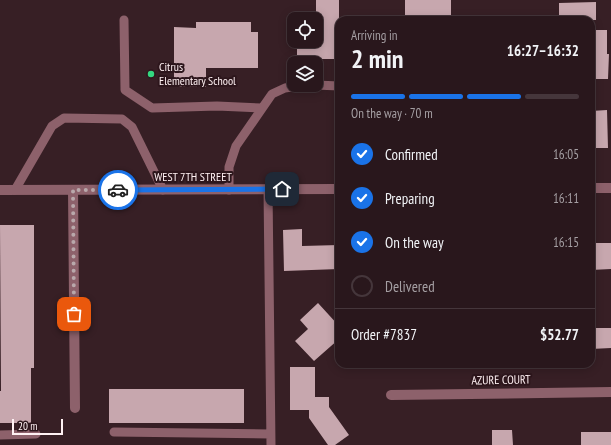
<!DOCTYPE html>
<html lang="en">
<head>
<meta charset="utf-8">
<style>
  body { margin:0; font-family:"PT Sans Narrow",sans-serif; background:#352429; color:#f1f3f6; height:100vh; display:flex; flex-direction:column; font-size:15px; white-space:nowrap }
  * { box-sizing:border-box; margin:0 }
  p { font-size:13px; color:#a59fa3 }
  .icon { flex:none; width:22px; height:22px; fill:none; stroke:currentColor; stroke-width:2; stroke-linecap:round; stroke-linejoin:round }
  .map { position:relative; flex:1; overflow:hidden }
  .drawer { position:absolute; left:335px; top:16px; width:260px; height:352px; display:flex; flex-direction:column; background:#29171c; border-radius:12px; box-shadow:0 2px 10px #0003,0 0 0 1px #45363b }
  .drawer>* { flex:none }
  .buttons { position:absolute; left:287px; top:12px; display:grid; gap:8px }
  .buttons a { display:grid; place-items:center; width:36px; height:36px; border-radius:8px; background:#29171c; box-shadow:0 2px 10px #0003,0 0 0 1px #45363b; font-size:20px }
  .scale { position:absolute; left:12px; bottom:10px; width:51px; box-sizing:border-box; padding-left:4px; border:2px solid #fff1f3; border-top:0; font-size:11px; line-height:14px; white-space:nowrap; color:#fff1f3; -webkit-text-stroke:3px #2d161c; paint-order:stroke }
  .pin { position:absolute; display:grid; place-items:center; width:34px; height:34px; color:#fff; margin:-17px; border-radius:8px; box-shadow:0 2px 6px #0006 }
  .courier { position:absolute; display:grid; place-items:center; width:40px; height:40px; margin:-20px; border:3px solid #1a73e8; border-radius:50%; background:#fff; color:#222; box-shadow:0 1px 5px #0007 }
  .overview em { font-style:normal; font-weight:600 }
  .overview div { display:flex; flex-direction:column-reverse }
  .overview { display:flex; align-items:center; justify-content:space-between; height:68px; padding:0 16px }
  h1 { font-size:26px; font-weight:600; line-height:30px }
  .bar { display:grid; grid-template-columns:repeat(4,1fr); gap:6px 4px; align-content:center; height:48px; padding:0 16px }
  .bar i { height:5px; border-radius:3px; background:#45363b }
  .bar .on { background:#1a73e8 }
  .bar p { grid-column:span 4 }
  .line { display:flex; align-items:center; gap:10px; padding:0 16px; border-top:1px solid #45363b }
  .line div { flex:1 }
  ol { padding:0 16px; list-style:none }
  li { display:flex; align-items:center; gap:12px; height:44px }
  li p { margin-inline-start:auto }
  li .icon { padding:4px; border-radius:50%; background:#1a73e8; color:#fff; stroke-width:4 }
  li:last-child { color:#a59fa3 }
  li i { width:22px; height:22px; border:2px solid #45363b; border-radius:50% }
  .map>svg:first-child { display:block }
</style>
</head>
<body>
<div class="map">
<svg width="611" height="445" viewBox="0 0 611 445">
  <rect width="100%" height="100%" fill="#371f25"/>
  <!-- building -->
  <path fill="#c7a7ae" d="M316,0h23v59h-42v-18h19z
    M405,0h46v20h-46z
    M596,2v18h-37v-17z
    M196,22h55v10h7v36h-52v19h-32v-60l22,1z
    M591,30h16v24h2l-1,25h-17z
    M607,110l1,38h-17v-37z
    M0,225h34v143h-3v55h-31v-32h1z
    M302,229v17l37,-1v24l-55,2 -1,-41z
    M591,243h20v26l-20,1z
    M318,303l21,23v13l-25,22 -19,-20 13,-12 -8,-9z
    M591,328h20v20l-20,1z
    M290,367h25v30h14v10l20,28 -14,10h-7l-19,-27v-8h-19z
    M109,389h135v34h-135z
    M492,430h20l1,15h-21z
    M581,432h30v13h-30z"/>
  <g fill="none" stroke-linecap="round" stroke-linejoin="round">
    <!-- service -->
    <path stroke="#8d616b" stroke-width="9" d="M124,20l1,70 27,18 65,-2 45,2
      M316,85l23,1
      M268,189l3,256
      M15,190l37,-64 12,-8 58,1 10,8 31,63
      M229,190v-23l7,-21 36,-52 13,-6 20,-3
      M114,432l156,2
      M0,435l36,-1"/>
    <!-- minor -->
    <path stroke="#8d616b" stroke-width="10" d="M73,190l2,218
      M391,395l220,-3"/>
    <!-- tertiary -->
    <path stroke="#8d616b" stroke-width="10" d="M591,188h20
      M0,190l339,-1"/>
  </g>
  <g fill="none" stroke-linecap="round" stroke-linejoin="round">
    <!-- done -->
    <path stroke="#b9a8ab" stroke-width="4" stroke-dasharray="0 7.2" d="M74,314l-1,-124h45"/>
    <!-- route -->
    <path stroke="#1a73e8" stroke-width="5" d="M118,190l164,-1"/>
  </g>
  <!-- markers -->
  <circle fill="#34d881" stroke="#2d161c" stroke-width="1.5" cx="151" cy="74" r="4"/>
  <g text-anchor="middle" stroke-width="4" stroke-linejoin="round" paint-order="stroke">
    <!-- poi labels -->
    <g font-size="12" fill="#fff1f3" stroke="#2d161c" text-anchor="start">
      <text x="159" y="71">Citrus<tspan x="159" dy="14">Elementary School</tspan></text>
    </g>
    <!-- street labels -->
    <g font-size="12" fill="#fff1f3" stroke="#2d161c">
      <text x="193" y="181">WEST 7TH STREET</text>
      <text transform="translate(501 380) rotate(-1)" y="4">AZURE COURT</text>
    </g>
  </g>
</svg>
<div class="buttons">
<a><svg class="icon" aria-label="locate" viewBox="0 0 24 24"><circle cx="12" cy="12" r="6"/><path d="M12 2v4M12 18v4M2 12h4M18 12h4"/></svg></a>
<a><svg class="icon" aria-label="layers" viewBox="0 0 24 24"><path d="M12 4l9 5-9 5-9-5zM3 14l9 5 9-5"/></svg></a>
</div>
<div class="scale">20 m</div>
<div class="pin" style="left:74px;top:314px;background:#ea580c"><svg class="icon" aria-label="bag" viewBox="0 0 24 24"><path d="M5 8h14l-1 12H6zM9 8a3 3 0 0 1 6 0"/></svg></div>
<div class="pin" style="left:282px;top:189px;background:#1f2937"><svg class="icon" aria-label="home" viewBox="0 0 24 24"><path d="M3 11l9-7 9 7M6 9v11h12V9"/></svg></div>
<div class="courier" style="left:118px;top:190px"><svg class="icon" aria-label="car" viewBox="0 0 24 24"><path d="M5 17H2v-5l4-1 3-4h7l3 4 3 1v5h-3M9 17h6M6 11h13"/><circle cx="7" cy="17" r="2"/><circle cx="17" cy="17" r="2"/></svg></div>
<section class="drawer">
<div class="overview"><div><h1>2 min</h1><p>Arriving in</p></div><em>16:27–16:32</em></div>
<div class="bar"><i class="on"></i><i class="on"></i><i class="on"></i><i></i><p>On the way · 70 m</p></div>
<ol>
<li><svg class="icon" aria-label="check" viewBox="0 0 24 24"><path d="M5 12l5 5 9-10"/></svg>Confirmed<p>16:05</p></li>
<li><svg class="icon" aria-label="check" viewBox="0 0 24 24"><path d="M5 12l5 5 9-10"/></svg>Preparing<p>16:11</p></li>
<li><svg class="icon" aria-label="check" viewBox="0 0 24 24"><path d="M5 12l5 5 9-10"/></svg>On the way<p>16:15</p></li>
<li><i></i>Delivered</li>
</ol>
<div class="line" style="height:52px"><div>Order #7837</div><b>$52.77</b></div>
</section>
</div>
</body>
</html>
